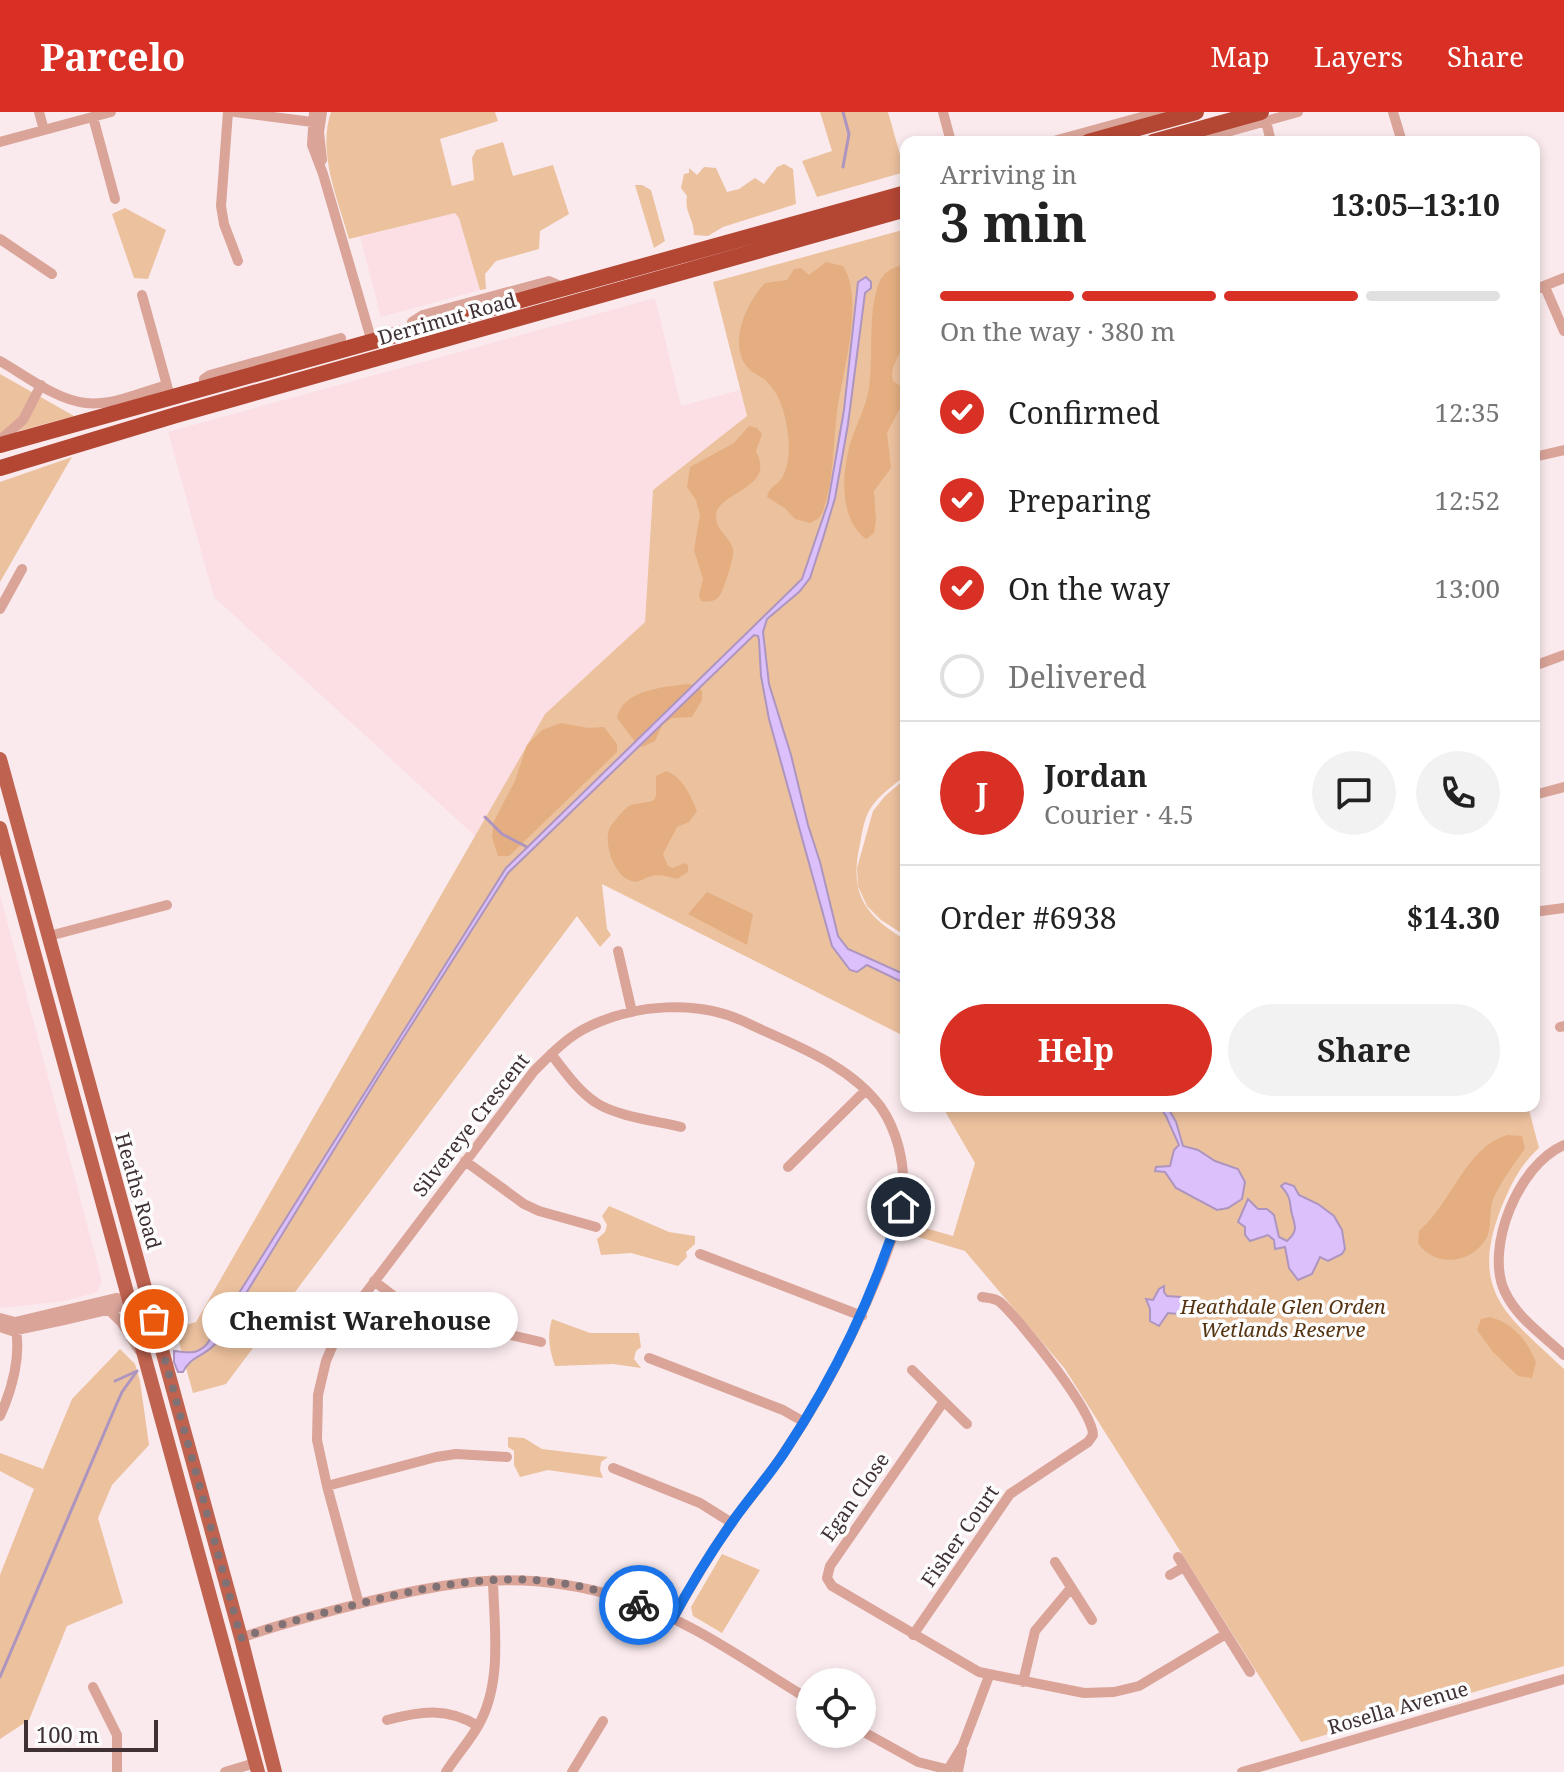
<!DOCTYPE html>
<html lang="en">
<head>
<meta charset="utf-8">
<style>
  body { margin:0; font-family:"Noto Serif",serif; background:#f2f2f2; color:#222; height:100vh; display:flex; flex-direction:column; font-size:30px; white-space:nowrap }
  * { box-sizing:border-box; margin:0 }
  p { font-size:26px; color:#767676 }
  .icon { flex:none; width:44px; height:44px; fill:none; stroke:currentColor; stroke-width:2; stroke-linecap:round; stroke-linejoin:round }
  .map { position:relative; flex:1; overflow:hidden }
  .side { position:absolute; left:900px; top:24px; width:640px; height:976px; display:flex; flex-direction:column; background:#fff; border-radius:16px; box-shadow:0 4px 12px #0003 }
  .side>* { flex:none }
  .controls { position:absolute; left:796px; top:1556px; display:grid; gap:16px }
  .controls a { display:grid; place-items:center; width:80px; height:80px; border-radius:50%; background:#fff; box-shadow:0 4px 12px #0003; font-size:40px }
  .scale { position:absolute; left:24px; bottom:20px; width:134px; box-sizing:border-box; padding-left:8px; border:4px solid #3f3033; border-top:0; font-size:22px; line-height:28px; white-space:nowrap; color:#3f3033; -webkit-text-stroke:6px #fcfcfc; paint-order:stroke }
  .pin { position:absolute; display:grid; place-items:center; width:68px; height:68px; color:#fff; margin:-34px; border:4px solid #fff; border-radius:50%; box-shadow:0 2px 8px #0007 }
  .courier { position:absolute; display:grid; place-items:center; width:80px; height:80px; margin:-40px; border:6px solid #1a73e8; border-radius:50%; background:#fff; color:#222; box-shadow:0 2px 10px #0007 }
  .bubble { position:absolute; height:56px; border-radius:28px; background:#fff; box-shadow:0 4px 12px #0003; font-size:26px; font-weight:700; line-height:56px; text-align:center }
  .overview em { font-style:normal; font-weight:700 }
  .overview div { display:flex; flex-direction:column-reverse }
  .overview { display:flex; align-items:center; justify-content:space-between; height:136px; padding:0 40px }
  h1 { font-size:52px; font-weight:700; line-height:60px }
  .bar { display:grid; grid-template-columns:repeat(4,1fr); gap:12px 8px; align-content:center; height:96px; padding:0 40px }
  .bar i { height:10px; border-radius:6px; background:#e0e0e0 }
  .bar .on { background:#d93025 }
  .bar p { grid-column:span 4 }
  .line { display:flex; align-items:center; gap:20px; padding:0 40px; border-top:2px solid #e0e0e0 }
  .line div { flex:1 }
  .round { display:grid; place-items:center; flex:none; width:84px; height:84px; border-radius:42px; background:#f2f2f2 }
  ol { padding:0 40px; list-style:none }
  li { display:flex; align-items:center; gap:24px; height:88px }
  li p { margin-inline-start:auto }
  li .icon { padding:8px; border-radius:50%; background:#d93025; color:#fff; stroke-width:4 }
  li:last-child { color:#767676 }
  li i { width:44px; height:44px; border:4px solid #e0e0e0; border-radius:50% }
  .cta { display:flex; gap:16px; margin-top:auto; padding:16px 40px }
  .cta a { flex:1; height:92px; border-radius:48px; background:#d93025; color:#fff; font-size:32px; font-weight:700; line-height:92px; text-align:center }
  .cta a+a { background:#f2f2f2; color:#222 }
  header { display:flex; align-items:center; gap:48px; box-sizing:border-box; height:112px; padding:0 40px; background:#d93025; color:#fff }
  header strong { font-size:38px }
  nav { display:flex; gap:44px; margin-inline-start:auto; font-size:28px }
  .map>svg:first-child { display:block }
</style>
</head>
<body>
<header>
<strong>Parcelo</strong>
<nav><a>Map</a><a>Layers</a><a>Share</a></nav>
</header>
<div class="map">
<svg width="1564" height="1660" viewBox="0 0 1564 1660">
  <rect width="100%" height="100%" fill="#faeaed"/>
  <!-- built -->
  <path fill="#fbdfe5" d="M458,99l22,79 -99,27 -21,-80z
    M655,186l26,108 59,-16 7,27 -94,73 -8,132 -100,92 -70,122 -261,-239 -46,-165z
    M0,783l102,386 -5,11 -31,9 -66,7z"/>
  <!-- green -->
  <path fill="#ecc19e" d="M331,0h164l3,9 -58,18 12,47 22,-6 -2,-22 4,-8 27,-8 10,34 40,-11 16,49 -29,17 -1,18 -43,12 -11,13 1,15 -6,1 -21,-72 -4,-5 -106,26c-11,-40 -32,-86 -18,-127z
    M820,0h68l17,60 -88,25 -15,-36 30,-10z
    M784,52l9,5 3,35 -73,23 -15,9 -14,-1c0,-17 -10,-22 -7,-39l-6,-8 3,-14 5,-1v-5l8,7 7,-8 12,1 11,24 12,-3 16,-11 9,6 13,-17z
    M635,73h7l9,5 14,51 -11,7z
    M125,96l41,22 -18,49 -14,-1 -22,-64z
    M906,117v546c-12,10 -27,20 -36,34 -6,10 -8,24 -10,35 -11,49 4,71 46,96v104l-6,-10 -298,-150 5,45 4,6 -11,12 -23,-31 -351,468 -33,9 -18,-65 21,-6 349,-608 100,-92 8,-132 94,-74 -34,-134z
    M0,262l74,42 -74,20z
    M72,345l-6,10 -66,115v-100z
    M906,666v158l-25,-16 -14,-14 -9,-20 -1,-18 16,-57 12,-15z
    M942,994h586l11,42c-20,18 -29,38 -39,63 -31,82 9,106 64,158v297l-263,76 -236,-373 -100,-118 -60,-18 3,-10 45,13 22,-73z
    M609,1094l60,26 26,4v8l-9,8 1,5 -9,9 -47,-13 -30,2 -4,-16 8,-7 2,-7 -5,-9z
    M552,1207l38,14h49l2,14 -5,4 -2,8 7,9 -28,-4 -58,2c-6,-17 -8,-30 -3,-47z
    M120,1237l15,15 5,17 9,64 -37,40 -14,33 25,85 -56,23 -38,94 -29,19v-164l34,-86 -34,-18v-18l43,16 29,-70z
    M508,1325l16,1 18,11 66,8 -7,5 -1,8 3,8 -55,-8 -28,7 -6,-12v-14l-6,-4z
    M722,1442l38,16 -38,63 -29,-17 -2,-9z"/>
  <!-- forest -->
  <path fill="#e4ae81" d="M826,150l17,4c22,33 -1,109 -6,146 -4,33 -3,67 -14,99 -3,7 -6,9 -13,12l-15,-4 -9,-10 -19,-12c2,-10 9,-11 15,-19 7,-12 8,-30 6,-43 -2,-18 -7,-39 -20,-52 -5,-7 -14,-8 -20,-15 -21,-24 -1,-66 17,-85l22,-3 7,-11 7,-1 8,7z
    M902,153l4,1c0,23 4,58 -3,79 -4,13 -14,22 -10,36l12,8 1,7 -19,37 4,35 -17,23 2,29 -2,13 -8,6c-28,-20 -24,-69 -15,-98 6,-18 15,-34 18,-53 5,-34 -2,-73 10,-105 4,-11 13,-15 23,-18z
    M749,314l8,2 5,6 -6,17c18,35 -25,37 -39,59 -5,20 11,23 16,39 2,8 -10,43 -14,48 -5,5 -11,5 -18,4l-2,-6 4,-16 -9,-29 6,-35 -4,-15 -9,-13 3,-20 44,-24z
    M688,572l8,1 6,6v9l-10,17 -20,1 -10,7 -7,16 -13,6 -6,-4 -19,-25c6,-29 48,-31 71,-34z
    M561,611l27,5 16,-1 13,17v8l-108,104h-11l-6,-19 2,-16 21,-40 12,-36 15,-15z
    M666,659c18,7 24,24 31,40l-8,11 -12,5 -14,27 5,12 5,2 12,-5 3,2v7l-11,7c-8,-2 -17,-5 -25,-3 -10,2 -13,9 -23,4 -15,-6 -25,-36 -20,-50 2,-6 15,-21 20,-24 8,-4 17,-2 25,-6l2,-5v-19z
    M707,780l46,22 -6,31 -59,-31z
    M1507,1023l15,1 3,12c-11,17 -26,35 -33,54 -3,12 0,27 -6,37 -16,26 -52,28 -68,4l1,-12c32,-27 46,-83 88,-96z
    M1490,1205c24,7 36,22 46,45l-4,16 -14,-2 -25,-24 -16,-22 4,-11z"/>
  <!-- water -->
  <path fill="#dcc0fb" stroke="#ad95bf" stroke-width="2" d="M866,165l5,5v6l-6,5 -17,131 -13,74 -12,40 -13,40 -11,14 -32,27 -4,13 6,52 22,71 17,70 12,37 18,74 10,13 58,26v9l-39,-19 -10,7 -7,-2 -18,-24 -63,-227 -8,-43 -2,-36 -1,-4 -4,-1 -246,238 -129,203 -164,268c-10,12 -26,13 -32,28h-5l-4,-10v-11c13,1 22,5 33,-7l299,-476 296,-289 26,-76 16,-93 14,-128z
    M1159,994h8l9,16 7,24 15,4 17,11 23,8 7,13 -3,17 -14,9 -11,2 -41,-22 -11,-16 -10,-1 1,-4 14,-1 4,-16 5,-5 -13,-29z
    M1285,1071l9,3 5,9 19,9 16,12 8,14 3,19 -3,5 -14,7 -8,-4 -8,17 -14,6 -9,-12 -4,-21 -10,2 -1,-9 -6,-5 -18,6 -5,-6v-8l-7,-5 10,-23 10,10h9l7,6 5,22 8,4c13,-12 7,-16 4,-31 -1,-11 -2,-15 -10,-24z
    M1164,1174v6l3,4 14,1 2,10 -4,7 -11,-1 -9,13 -9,-5v-12l-4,-10 7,1 6,-11z"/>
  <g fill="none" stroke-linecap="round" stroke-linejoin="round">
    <!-- stream -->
    <path stroke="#ad95bf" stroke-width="3" d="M843,55l6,-33 -6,-22
      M485,705l17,17 25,13
      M115,1269l22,-10
      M0,1565l114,-267 8,-18 15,-21"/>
    <!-- minor -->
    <path stroke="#daa499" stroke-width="10" d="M39,0l5,18
      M228,0l-7,94 3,18 14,37
      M235,0l85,11
      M314,0l-2,33 11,29 49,168
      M943,0l8,30
      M1393,0l9,30
      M93,5l22,82
      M1266,9l5,21
      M0,30l111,-30
      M1050,30l110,-30
      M1192,30l106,-30
      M322,48l-3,-28 3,-20
      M0,127l52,35
      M1545,175l19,44
      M1534,178l30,-12
      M142,183l26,94
      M414,219l-2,-9 11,-7 126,-34 16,7
      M313,234l28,-8
      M0,249c25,14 56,39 86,42 26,3 56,-11 81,-18
      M205,276l-1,-9 6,-4 103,-29 8,10
      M0,328l23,-20 18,-35
      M1534,345l30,-7
      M0,497l22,-40
      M1534,554l30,-11
      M1534,683l30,-8
      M1534,800l30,-4
      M49,824l118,-31
      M618,839l14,61
      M1560,915l4,-1
      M551,942c13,16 26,36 44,48 20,14 61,19 86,25
      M1564,1033c-45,19 -80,103 -59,147 12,26 39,44 59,63
      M465,1049l59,43 15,7 57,16
      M788,1055l78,-77
      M700,1142l162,62
      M374,1169l30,23 25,12 112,26
      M108,1197l14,14 17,27
      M0,1206l15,4 101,-24 12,1
      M0,1215l12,4 52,-11 56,-13 8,-8
      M649,1246l134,52 21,12
      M912,1258l55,54
      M944,1289l-114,165 -3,12 5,8 147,86 105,21 30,-1 25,-6 87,-52
      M0,1304c12,-26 22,-62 15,-91
      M613,1356l87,35 32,20
      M327,1374l109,-29 20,-3 51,3
      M1178,1445l72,115
      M1055,1450l37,58
      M1170,1463l14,-8
      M359,1492l-32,-118 -10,-46 1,-45 8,-34 12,-28 18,-27 178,-235c17,-17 34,-35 56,-45 46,-22 107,-26 153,-5 47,23 104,41 137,85 17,24 25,57 23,86 -3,27 -14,56 -24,81 -26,64 -57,124 -96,181 -16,24 -34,45 -51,68 -22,31 -41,64 -60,98
      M913,1523l97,-141 78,-52 5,-7c0,-24 -72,-114 -93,-133 -5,-4 -11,-4 -18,-5
      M241,1526c38,-14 78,-24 117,-34 97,-24 166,-36 264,-6 67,21 128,66 188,102
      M1023,1570l12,-51 36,-43
      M93,1575l24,48v37
      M387,1608c34,-9 60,-13 91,6
      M862,1619l56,31 28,7
      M949,1656l14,-23 26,-69
      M958,1659l4,-20
      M225,1660l30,-9
      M446,1660c10,-16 23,-30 32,-46 25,-43 16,-99 15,-146
      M572,1660l31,-51
      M1242,1660l322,-93"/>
    <!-- major -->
    <path stroke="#c06250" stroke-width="14" d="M0,647l241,879 34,134
      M0,716l258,944"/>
    <!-- highway -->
    <path stroke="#b44734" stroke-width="16" d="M1088,30l108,-30
      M1153,30l108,-30
      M0,333l906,-252
      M0,356l176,-53 730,-206"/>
  </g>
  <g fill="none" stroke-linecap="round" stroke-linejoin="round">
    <!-- done -->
    <path stroke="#807174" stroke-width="8" stroke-dasharray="0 14.4" d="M154,1207l87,319c38,-14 78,-24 117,-34 99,-25 183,-40 281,1"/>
    <!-- route -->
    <path stroke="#1a73e8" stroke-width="10" d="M639,1493l33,15c18,-34 39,-68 61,-99 16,-23 35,-44 51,-68 52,-79 89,-156 117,-246"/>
  </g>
  <g text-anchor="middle" stroke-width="7" stroke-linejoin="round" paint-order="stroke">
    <!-- street labels -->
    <g font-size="20" fill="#3f3033" stroke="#fcfcfc">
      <text transform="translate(447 207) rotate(-16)" y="7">Derrimut Road</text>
      <text transform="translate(471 1013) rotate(-52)" y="7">Silvereye Crescent</text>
      <text transform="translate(138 1079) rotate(74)" y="7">Heaths Road</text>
      <text transform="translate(855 1385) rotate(-55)" y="7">Egan Close</text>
      <text transform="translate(960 1424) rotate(-55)" y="7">Fisher Court</text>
      <text transform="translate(1398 1596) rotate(-16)" y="7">Rosella Avenue</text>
    </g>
    <!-- park labels -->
    <g font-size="20" font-style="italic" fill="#563310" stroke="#fcfcfc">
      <text x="1283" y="1202">Heathdale Glen Orden<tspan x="1283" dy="23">Wetlands Reserve</tspan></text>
    </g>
  </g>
</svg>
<div class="controls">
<a><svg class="icon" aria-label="locate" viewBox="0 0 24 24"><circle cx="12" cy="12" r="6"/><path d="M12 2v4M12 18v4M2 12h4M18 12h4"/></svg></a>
</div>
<div class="scale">100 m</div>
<div class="pin" style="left:154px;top:1207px;background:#ea580c"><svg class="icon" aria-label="bag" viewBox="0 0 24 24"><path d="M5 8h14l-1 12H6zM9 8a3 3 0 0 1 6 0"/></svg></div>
<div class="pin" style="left:901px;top:1095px;background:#1f2937"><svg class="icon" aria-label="home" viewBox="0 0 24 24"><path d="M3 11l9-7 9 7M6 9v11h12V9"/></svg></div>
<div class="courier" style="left:639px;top:1493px"><svg class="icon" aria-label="bike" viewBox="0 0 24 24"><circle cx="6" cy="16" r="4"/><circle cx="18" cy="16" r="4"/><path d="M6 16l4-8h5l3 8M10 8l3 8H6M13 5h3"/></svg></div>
<div class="bubble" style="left:202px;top:1180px;width:316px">Chemist Warehouse</div>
<section class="side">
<div class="overview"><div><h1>3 min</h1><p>Arriving in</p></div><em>13:05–13:10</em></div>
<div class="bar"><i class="on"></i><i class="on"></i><i class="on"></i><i></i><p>On the way · 380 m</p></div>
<ol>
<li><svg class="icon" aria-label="check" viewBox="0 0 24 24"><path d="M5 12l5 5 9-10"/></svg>Confirmed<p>12:35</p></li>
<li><svg class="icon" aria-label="check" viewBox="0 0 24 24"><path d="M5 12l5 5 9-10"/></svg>Preparing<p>12:52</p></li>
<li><svg class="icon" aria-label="check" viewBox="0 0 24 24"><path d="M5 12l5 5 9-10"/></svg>On the way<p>13:00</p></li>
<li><i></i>Delivered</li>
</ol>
<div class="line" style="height:144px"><b class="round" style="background:#d93025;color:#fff">J</b><div><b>Jordan</b><p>Courier · 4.5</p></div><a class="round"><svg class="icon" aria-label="chat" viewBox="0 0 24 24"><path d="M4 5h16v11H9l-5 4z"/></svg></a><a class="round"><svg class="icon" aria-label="phone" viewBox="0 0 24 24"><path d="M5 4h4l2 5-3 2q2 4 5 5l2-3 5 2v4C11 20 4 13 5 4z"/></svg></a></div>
<div class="line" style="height:104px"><div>Order #6938</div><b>$14.30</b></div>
<div class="cta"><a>Help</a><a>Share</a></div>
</section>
</div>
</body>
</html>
